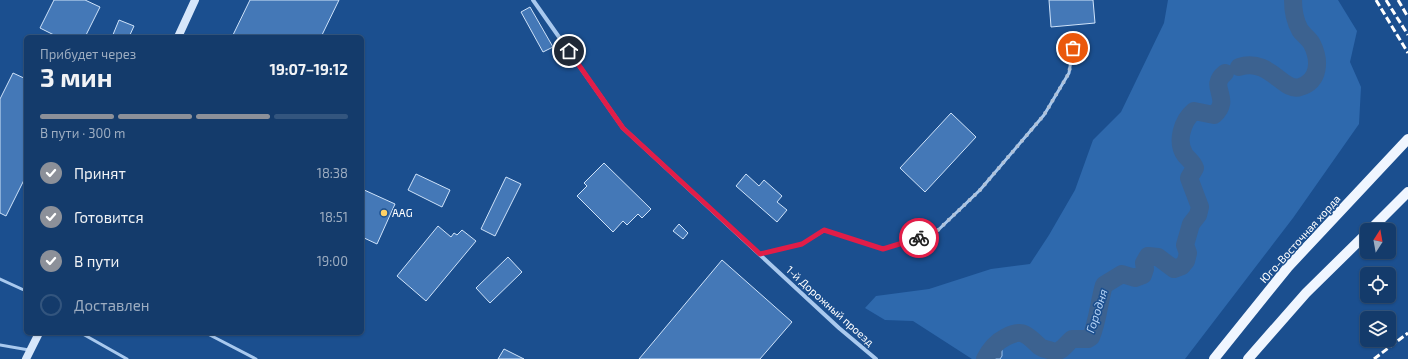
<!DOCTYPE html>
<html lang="ru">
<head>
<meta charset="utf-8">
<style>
  body { margin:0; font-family:"Exo 2",sans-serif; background:#214673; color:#f1f3f6; height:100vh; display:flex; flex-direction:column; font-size:15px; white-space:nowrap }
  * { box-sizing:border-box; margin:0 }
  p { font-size:13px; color:#9dadc1 }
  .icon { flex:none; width:22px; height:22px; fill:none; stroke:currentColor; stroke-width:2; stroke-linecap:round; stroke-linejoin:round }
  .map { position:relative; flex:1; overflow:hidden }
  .drawer { position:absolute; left:24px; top:35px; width:340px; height:300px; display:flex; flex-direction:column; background:#143b6b; border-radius:6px; box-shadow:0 1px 3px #0004,0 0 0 1px #33557e }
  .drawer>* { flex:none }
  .needle { width:26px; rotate:11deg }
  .buttons { position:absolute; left:1360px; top:223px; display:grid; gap:8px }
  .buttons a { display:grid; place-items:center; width:36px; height:36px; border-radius:6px; background:#143b6b; box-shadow:0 1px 3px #0004,0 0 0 1px #33557e; font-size:20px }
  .pin { position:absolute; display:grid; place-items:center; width:34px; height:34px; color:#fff; margin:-17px; border:2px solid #fff; border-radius:50%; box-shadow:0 1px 4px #0007 }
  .courier { position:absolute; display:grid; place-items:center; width:40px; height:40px; margin:-20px; border:3px solid #e11d48; border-radius:50%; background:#fff; color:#222; box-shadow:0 1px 5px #0007 }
  .summary em { font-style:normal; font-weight:700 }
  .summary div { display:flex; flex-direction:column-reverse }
  .summary { display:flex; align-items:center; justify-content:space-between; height:68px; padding:0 16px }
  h1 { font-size:26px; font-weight:700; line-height:30px }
  .bar { display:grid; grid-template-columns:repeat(4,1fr); gap:6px 4px; align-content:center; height:48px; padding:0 16px }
  .bar i { height:5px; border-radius:3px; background:#33557e }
  .bar .active { background:#8c9099 }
  .bar p { grid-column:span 4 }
  ol { padding:0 16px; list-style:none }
  li { display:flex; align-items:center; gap:12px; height:44px }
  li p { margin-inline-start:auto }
  li .icon { padding:4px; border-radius:50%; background:#8c9099; color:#fff; stroke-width:4 }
  li:last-child { color:#9dadc1 }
  li i { width:22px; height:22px; border:2px solid #33557e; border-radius:50% }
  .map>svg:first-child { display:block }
</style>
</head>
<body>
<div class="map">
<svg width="1408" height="359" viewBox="0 0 1408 359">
  <rect width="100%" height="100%" fill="#1b4f8f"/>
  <!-- green -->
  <path fill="#2e69ad" d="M1168,0h170l19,31 -7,31 11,25 -2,37 -66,94 -108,141h-213l-59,-38 -28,-1 -20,-12 11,-12 53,-7 62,-20 39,-5 19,-29 26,-45 18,-50 28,-28 43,-89z"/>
  <!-- water -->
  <path fill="#3c6290" stroke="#9cc4f0" d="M995,338l7,4v14l-2,3h-16l-3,-4 4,-11z"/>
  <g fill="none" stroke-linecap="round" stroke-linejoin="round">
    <!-- river -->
    <path stroke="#3c6290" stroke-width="18" d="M1239,67c31,-10 44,26 61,20 20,-6 20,-27 12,-43 -3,-6 -9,-9 -12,-14 -5,-9 -7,-20 -7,-30
      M985,359c5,-10 11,-17 21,-22 16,-9 21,-2 32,8 2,3 7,4 11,5 3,1 6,2 9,1 6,-2 9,-8 14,-12h16l3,-2c7,-17 8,-35 13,-52l18,-11 13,4 8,-3 2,-6 -1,-6 4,-7 10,1 16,12 8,-3 4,-5 2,-8 -3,-8 6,-21 7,-9 2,-8 -11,-29 6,-10c-2,-6 -6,-8 -10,-13 -9,-13 -3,-34 9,-44l20,4c19,-17 -7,-28 11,-42"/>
  </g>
  <!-- building -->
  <path fill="#4478b7" stroke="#cfe3fa" d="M54,0h31l15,7 -15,30h-27l-18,-9z
    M250,0h89l-18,37h-89z
    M1049,0h44l2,23 -44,4z
    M530,7l23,40 -10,5 -22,-40z
    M119,20l15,6 -5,11h-17z
    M13,73l13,6v97l-20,40 -6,-3v-114z
    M951,113l25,24 -51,55 -25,-24z
    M604,163l47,46 -9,9 -4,-4 -11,11 -4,-4 -10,11 -36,-36 10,-10 -3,-3z
    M416,174l34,16 -8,17 -34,-17z
    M746,174l13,12 5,-6 18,16 -5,6 10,8 -10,12 -41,-36z
    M506,177l15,7 -26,52 -14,-7z
    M362,189l33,15 -18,40 -15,-7z
    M679,224l9,9 -5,6 -10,-8z
    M438,226l13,11 3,-4 3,2 5,-5 14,11 -50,60 -29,-25z
    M508,257l14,15 -32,31 -14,-15z
    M722,260l70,62 -32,37h-121z
    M504,349l20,10h-26z"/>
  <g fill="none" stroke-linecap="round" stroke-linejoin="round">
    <!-- service -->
    <path stroke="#a9c9ee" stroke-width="3" d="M760,254l42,-10 23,-14 58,19 51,-15 46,-44 64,-75 25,-42 4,-25
      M0,279l26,12
      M81,333l46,26
      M206,333l50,26
      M0,345l29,5"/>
    <!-- minor -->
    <path stroke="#a9c9ee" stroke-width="4" d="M533,0l90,128 216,200 37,31"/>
    <!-- secondary -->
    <path stroke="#d6e6fa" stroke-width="8" d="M178,37l17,-37
      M26,359l13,-26"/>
    <!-- primary -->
    <path stroke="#f0f6ff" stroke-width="10" d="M1370,230l38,-38
      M1214,359l74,-92 120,-128
      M1248,359l58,-66 61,-60"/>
    <!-- rail -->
    <path stroke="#fff" stroke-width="3" stroke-dasharray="7 3" stroke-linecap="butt" d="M1376,0l32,53
      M1386,0l22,35
      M1398,0l10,17
      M1374,359l34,-26"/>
  </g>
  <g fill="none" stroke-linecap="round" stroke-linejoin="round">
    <!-- done -->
    <path stroke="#afc1d8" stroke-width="4" stroke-dasharray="0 7.2" d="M919,238l15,-4 46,-44 64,-75 25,-42 4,-25"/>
    <!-- route -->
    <path stroke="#e11d48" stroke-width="5" d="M569,51l54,77 137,126 42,-10 22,-14 59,19 36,-11"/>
  </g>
  <!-- markers -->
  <circle fill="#ffd166" stroke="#1b4f8f" stroke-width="1.5" cx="384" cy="213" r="4"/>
  <g text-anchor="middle" stroke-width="3" stroke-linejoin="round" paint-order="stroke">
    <!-- poi labels -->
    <g font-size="11" fill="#fff" stroke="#1b4f8f" text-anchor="start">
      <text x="392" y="217">AAG</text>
    </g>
    <!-- street labels -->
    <g font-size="11" fill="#fff" stroke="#1b4f8f">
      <text transform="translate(1300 239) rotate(-48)" y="4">Юго-Восточная хорда</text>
      <text transform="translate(830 306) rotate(42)" y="4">1-й Дорожный проезд</text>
    </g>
    <!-- water labels -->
    <g font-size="12" font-style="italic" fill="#b5d3f5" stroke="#1b4f8f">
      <text transform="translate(1097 311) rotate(-72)" y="4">Городня</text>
    </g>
  </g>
</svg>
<div class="buttons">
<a><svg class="needle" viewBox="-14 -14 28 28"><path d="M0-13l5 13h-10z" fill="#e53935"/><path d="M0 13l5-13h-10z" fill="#9dadc1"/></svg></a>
<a><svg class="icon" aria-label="locate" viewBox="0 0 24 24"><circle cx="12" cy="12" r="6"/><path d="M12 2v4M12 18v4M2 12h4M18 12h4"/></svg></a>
<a><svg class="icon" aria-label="layers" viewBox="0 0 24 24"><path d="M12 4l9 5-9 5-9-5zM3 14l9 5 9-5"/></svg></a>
</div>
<div class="pin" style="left:1073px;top:48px;background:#ea580c"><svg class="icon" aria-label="bag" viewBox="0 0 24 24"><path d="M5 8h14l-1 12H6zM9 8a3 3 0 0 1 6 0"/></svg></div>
<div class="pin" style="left:569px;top:51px;background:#1f2937"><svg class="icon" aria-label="home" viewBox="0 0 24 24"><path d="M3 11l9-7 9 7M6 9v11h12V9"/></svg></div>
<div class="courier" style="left:919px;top:238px"><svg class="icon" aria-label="bike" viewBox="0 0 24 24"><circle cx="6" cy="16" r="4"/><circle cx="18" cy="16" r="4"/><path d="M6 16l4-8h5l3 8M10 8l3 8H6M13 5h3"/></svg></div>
<section class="drawer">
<div class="summary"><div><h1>3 мин</h1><p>Прибудет через</p></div><em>19:07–19:12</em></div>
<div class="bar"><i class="active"></i><i class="active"></i><i class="active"></i><i></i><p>В пути · 300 m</p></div>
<ol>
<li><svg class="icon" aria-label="check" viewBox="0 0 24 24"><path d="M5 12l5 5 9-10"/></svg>Принят<p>18:38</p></li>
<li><svg class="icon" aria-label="check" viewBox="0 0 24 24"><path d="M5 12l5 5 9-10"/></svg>Готовится<p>18:51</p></li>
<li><svg class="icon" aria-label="check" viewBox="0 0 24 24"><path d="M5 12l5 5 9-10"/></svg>В пути<p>19:00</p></li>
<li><i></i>Доставлен</li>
</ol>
</section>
</div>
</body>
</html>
